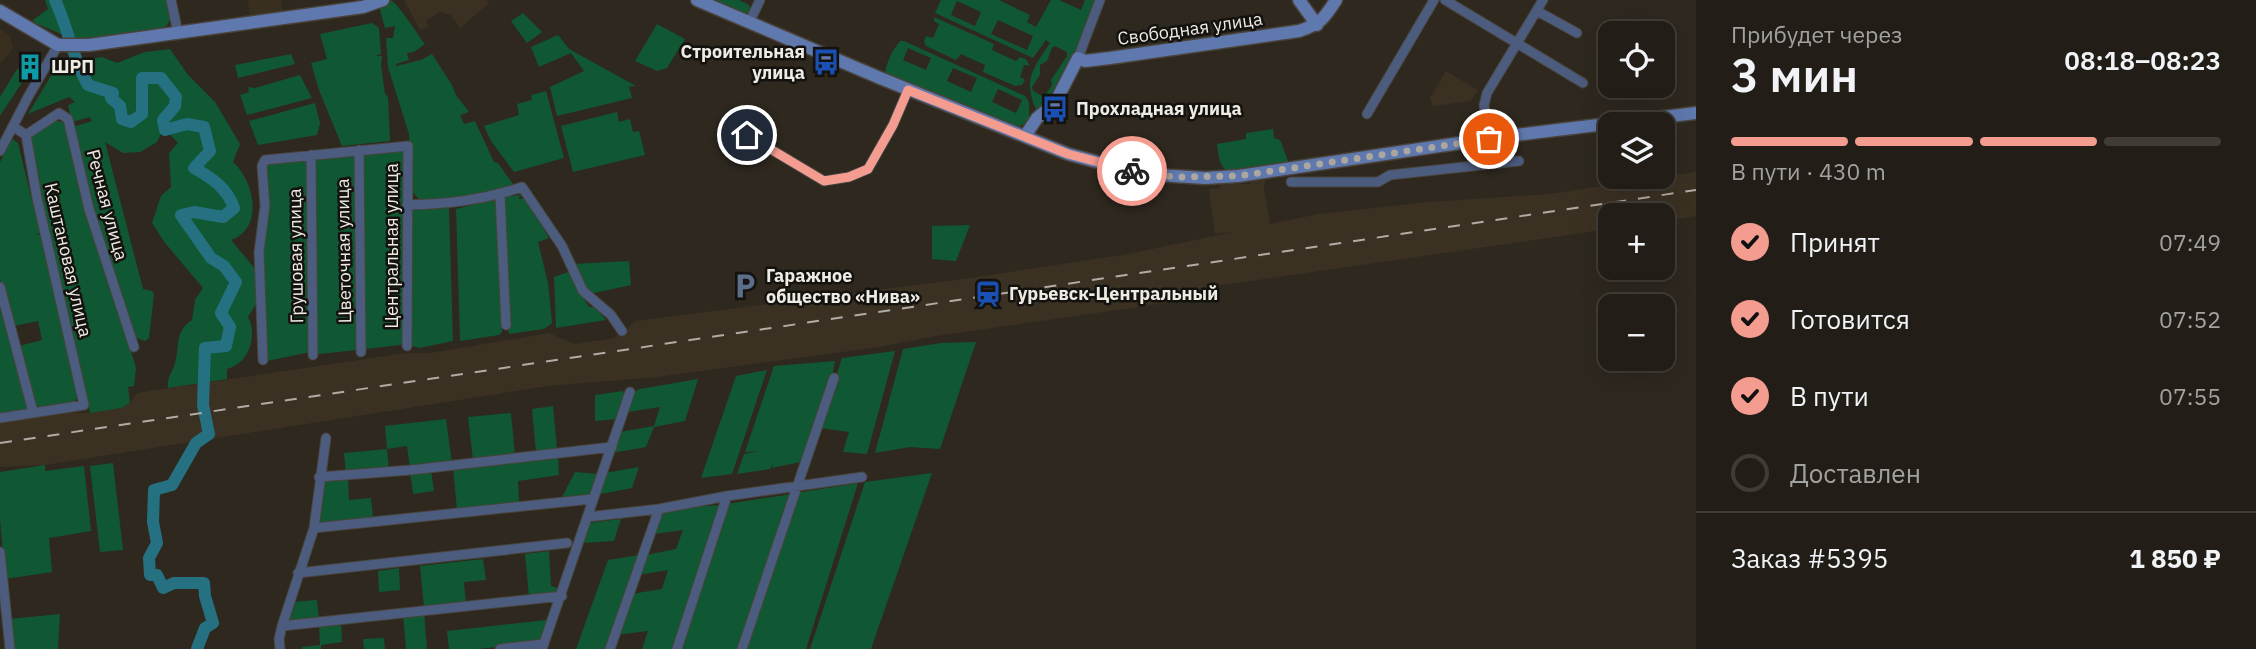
<!DOCTYPE html>
<html lang="ru">
<head>
<meta charset="utf-8">
<style>
  body { margin:0; font-family:"IBM Plex Sans",sans-serif; background:#2e2b24; color:#f1f3f6; height:100vh; display:flex; flex-direction:column; font-size:26px; white-space:nowrap }
  * { box-sizing:border-box; margin:0 }
  p { font-size:23px; color:#a2a2a1 }
  .icon { flex:none; width:38px; height:38px; fill:none; stroke:currentColor; stroke-width:2; stroke-linecap:round; stroke-linejoin:round }
  .map { position:relative; flex:1; overflow:hidden }
  .drawer { display:flex; flex-direction:column; background:#221e17; width:560px }
  .drawer>* { flex:none }
  .fabs { position:absolute; left:1598px; top:21px; display:grid; gap:14px }
  .fabs a { display:grid; place-items:center; width:77px; height:77px; border-radius:14px; background:#221e17; box-shadow:0 7px 28px #0002,0 0 0 2px #3f3c36; font-size:35px }
  .pin { position:absolute; display:grid; place-items:center; width:60px; height:60px; color:#fff; margin:-30px; border:4px solid #fff; border-radius:50%; box-shadow:0 2px 7px #0007 }
  .courier { position:absolute; display:grid; place-items:center; width:70px; height:70px; margin:-35px; border:5px solid #f59c91; border-radius:50%; background:#fff; color:#222; box-shadow:0 2px 9px #0007 }
  .summary em { font-style:normal; font-weight:600 }
  .summary div { display:flex; flex-direction:column-reverse }
  .summary { display:flex; align-items:center; justify-content:space-between; height:119px; padding:0 35px }
  h1 { font-size:46px; font-weight:600; line-height:52px }
  .bar { display:grid; grid-template-columns:repeat(4,1fr); gap:10px 7px; align-content:center; height:84px; padding:0 35px }
  .bar i { height:9px; border-radius:5px; background:#3f3c36 }
  .bar .selected { background:#f59c91 }
  .bar p { grid-column:span 4 }
  .line { display:flex; align-items:center; gap:18px; padding:0 35px; border-top:2px solid #3f3c36 }
  .line div { flex:1 }
  ol { padding:0 35px; list-style:none }
  li { display:flex; align-items:center; gap:21px; height:77px }
  li p { margin-inline-start:auto }
  li .icon { padding:7px; border-radius:50%; background:#f59c91; color:#111; stroke-width:4 }
  li:last-child { color:#a2a2a1 }
  li i { width:38px; height:38px; border:4px solid #3f3c36; border-radius:50% }
  main { display:flex; flex:1; min-height:0 }
  .map>svg:first-child { display:block }
</style>
</head>
<body>
<main>
<div class="map">
<svg width="1696" height="649" viewBox="0 0 1696 649">
  <rect width="100%" height="100%" fill="#2e281f"/>
  <!-- built -->
  <path fill="#3b3123" d="M404,0h81l5,2 -30,26 -9,-13 -11,-3 -14,9 3,5 -9,4z
    M1446,71l32,19 -7,11 -38,5 -3,-8z
    M1696,172v44l-33,5 -1,-6h-52v14l-408,59 -36,15 -230,33 -57,11 -222,30 -109,9 -503,79 -45,2v-45l56,-9h34l31,-5 9,-5 7,-10 269,-40h25l118,-20 26,11 39,-6 22,-17 335,-43 157,-24 105,-22 -18,2 -6,-45 10,-1 3,-4h28l2,-3 13,-1 -1,9 6,35 48,-10 111,-12 120,-8z"/>
  <!-- industrial -->
  <path fill="#392f1f" d="M248,0h33l2,12 -33,5z
    M0,29l10,7 3,12 -13,16z"/>
  <!-- green -->
  <path fill="#105833" fill-rule="evenodd" d="M45,0h125c1,14 4,24 -11,30l-81,11 -43,-18 -2,-3 15,-11z
    M391,0c8,5 26,34 34,44l-11,8 -7,1 2,7 -13,4v2l25,-6 11,-6 20,31 4,10 13,17 -9,3 4,9 11,-3 19,41 4,1 17,24 -23,6 -70,10 -11,-13 -2,-56 -21,-67 -2,-29h7l2,-12 -10,2 -6,-22z
    M711,0h28l10,5 3,7 -2,5z
    M941,0h58l31,15 -3,7 9,5 15,-27h8l22,10 4,-10h12l-44,101 -16,11c-14,-32 -6,-41 13,-69l-4,-3 -13,18 -98,-45zM957,1l24,11 -6,14 -24,-11zM998,20l35,16 -6,14 -36,-16zM1055,46l12,6v4l-16,24 1,5 -8,12 -11,-6 -1,-4 8,-12v-10l7,-4 5,-13z
    M523,13l19,19 -15,11 -16,-22z
    M934,17l60,27 -2,6 24,11 4,-4 6,2 4,7 -6,-1 -4,12 5,3 -3,5 -7,1 -32,-14 2,-7 -24,-11 -5,6 -30,-14 -2,-5 2,-5 7,2 6,-14 -5,-3z
    M372,23l7,5 2,26 -6,2h7l-1,9 4,29 3,3 2,44 -48,5 -23,-56 -8,-27 16,-4 -7,-25z
    M657,24l28,15 -18,29 -10,3 -22,-10z
    M558,35l11,14 67,37 -11,1h4l3,11 -75,18 -7,-29 34,-16 -13,-18 -32,14 -8,-20z
    M900,41h4l121,55 4,6v18l-11,8 -131,-52 -2,-3c2,-12 7,-22 15,-32zM908,48l23,10 -5,12 -23,-10zM953,68l24,10 -6,14 -24,-11zM998,89l24,11 -6,13 -24,-11z
    M170,49l18,26 27,27 25,42 -7,18c22,20 31,66 -2,78l25,30v34l-8,13c10,18 1,47 -21,52v10l-59,9c-1,-9 3,-14 6,-22 7,-18 -1,-34 18,-46l3,-20 8,-12 -38,-45 -13,-20 9,-27 10,-9 -2,-34 9,-10 -14,-15 -7,14 -17,10 -17,1 -18,-11 38,147 9,2 2,3 -5,44 -4,3 -12,-4 -35,-104 -25,-106 19,-6 -2,-4 -18,5 -4,-17 7,-3 -6,-5 -41,17 30,-50 44,-7 15,6 28,-11z
    M291,54l4,10 -57,14 -3,-13z
    M17,69l12,3 -29,44v-19z
    M300,75l12,23 -65,17 -7,-20 9,-3 -1,-5 7,1z
    M546,91l18,67 -50,14 -23,-31 -7,-15 35,-11 -2,-11 15,-4 -1,-5z
    M315,103l5,20 -3,12 -59,10 -9,-24z
    M617,112l2,10 11,-3 3,13 6,-1 6,24 -72,17 -12,-46z
    M57,121l6,1 3,5 70,241 -2,18 -6,1 2,16 -9,5 -31,5 -66,-275z
    M1273,129l1,9 6,2 9,23 -61,8c-10,-5 -9,-17 -11,-27l29,-5v-6z
    M12,139l6,4 22,90 -4,2h4l39,160 -4,6 -35,7 -5,-3 -16,-59 23,-6 -4,-19 -24,5 -14,-47v-117z
    M404,150l1,192 -5,3 -34,4 -3,-2 -1,-194z
    M356,154l1,196 -38,4 -3,-2 -3,-194z
    M308,158l2,194 -43,9 -7,-100 4,-88 3,-11z
    M520,195l3,1 -4,1v2l7,-1 23,40 -11,4 10,41 4,40 -8,6 -35,5 -2,-9 -4,-124 2,-4z
    M496,199l2,3 4,130 -3,3 -39,6 -4,-132z
    M449,208l4,133 -34,7 -9,-3 1,-135z
    M970,225l-14,36 -24,-2v-33z
    M629,261l2,24 -42,9 -16,-30z
    M568,272l21,35h6l11,13 -50,8 -2,-51z
    M0,298l28,112 -28,6z
    M976,342l-36,107 -30,-2 -35,6 28,-104 38,-6z
    M895,351l-28,103 -24,-2 6,-20 -30,-4 23,-70z
    M835,361l-4,21 -26,79 -33,7 1,-5 -3,6 -33,5 7,-20 14,-3 -13,1 29,-86z
    M767,370l-35,104 -31,4 35,-102z
    M698,379l-13,42 -31,6 -8,20 -34,6 8,-21 34,-6 6,-19 -32,5 8,-21 4,-2z
    M623,391l2,5 -7,23 -23,2v-26z
    M553,406l4,44 -21,3 -4,-44z
    M511,413l4,42 -42,5 -5,-43z
    M446,419l6,44 -42,5 -3,-22 -20,3 2,21 -43,4 -2,-21 43,-4 -2,-23z
    M558,455l1,20 -41,6 1,21 -62,8 -4,-43z
    M113,463l10,87 -23,2 -10,-86z
    M45,465v6l39,-5 7,65 -42,7 3,34 -47,7 -5,-59v-48z
    M639,467l-7,21 -31,6 -2,-2 6,-19z
    M431,470l3,21 -21,3 -3,-22z
    M575,472l23,2 -8,22 -25,3 -3,-2z
    M932,473l-61,176h-61l55,-167z
    M348,478l1,22 22,-2 2,21 -53,6 -3,-3 5,-41z
    M858,483l-52,166h-62l52,-156z
    M792,494l-54,155h-60l48,-145z
    M722,505l-50,144h-30l6,-18 -32,4 15,-41 31,-5 6,-19 -30,5 8,-20 30,-6 7,-19 -29,4 6,-22 29,-5z
    M621,519l-7,22 -33,2 7,-20z
    M549,551l2,35 7,2 -2,5 -27,4 -4,-43z
    M639,555l-26,70 -6,24h-31l32,-89z
    M483,559l3,21 -22,2 2,21 -42,5 -4,-42z
    M399,568l1,22 -21,2 -1,-21z
    M317,600l2,21h-31l4,-19z
    M424,612l3,37h-21l-3,-35z
    M60,614l-2,35h-45l-4,-30z
    M547,620l-8,23 -61,6h-29l-2,-18z
    M341,622l1,20 -21,3v4h-19v-2l18,-2 -1,-21z
    M384,638l1,11h-21l-1,-10z"/>
  <g fill="none" stroke-linecap="round" stroke-linejoin="round">
    <!-- river -->
    <path stroke="#257182" stroke-width="12" d="M55,0c13,28 18,59 33,85l25,8 -2,5 9,8 2,13 9,3 11,-8v-36h19l15,19 -1,9 -12,14 2,10 22,-6 17,3 6,24 -16,17c18,10 33,20 40,40l-11,9 -29,-5 -13,3 30,43 13,8 12,16 -15,31 9,14 -4,19 -21,2 -2,57 6,29 -13,9 -24,42 -18,5 -1,32 4,21 -8,15 1,17h7l6,13 11,-5h30l1,13 8,27 -8,5 -8,21"/>
    <!-- street casing -->
    <g stroke="#49433b" stroke-width="11">
      <path id="street" d="M171,0l7,33
        M1445,0l138,83
        M1537,11l40,22
        M749,23l11,-23
        M1078,58l22,-58
        M1367,114l67,-114
        M26,135l33,-22 9,6 21,90 45,138
        M747,135l77,46 25,-4 19,-8 25,-44 15,-35
        M359,150l2,202
        M0,151l28,-54 30,-52
        M311,155l2,200
        M1492,163l-8,-58 3,-12 56,-93
        M1291,182h87l12,-7 129,-14
        M500,195l6,130
        M407,205c41,-1 76,-5 115,-18l40,59 21,45 28,24 11,16
        M0,287l33,125
        M263,360l-4,-108 6,-46 -3,-40 3,-6 143,-14 -1,200
        M0,418l84,-13 -47,-207 -11,-63 -12,-8
        M319,477l92,-7 201,-23
        M587,517l72,-8 68,-13 135,-19
        M314,528l278,-29
        M0,552l10,97
        M298,573l269,-30
        M282,626l280,-30
        M280,649l-1,-10 3,-13 32,-98 12,-90
        M500,649l44,-5
        M542,649l88,-257
        M610,649l49,-140
        M677,649l50,-153
        M742,649l92,-271"/>
    </g>
    <!-- secondary casing -->
    <g stroke="#49433b" stroke-width="15">
      <path id="secondary" d="M697,0l183,78 188,76 74,20 63,4 33,-2 269,-40 189,-23
        M1299,0l18,25
        M0,11l58,34h31l274,-38 20,-7
        M1025,136l12,-18 18,-15 23,-45 7,3 25,-3 189,-27c21,-7 25,-12 37,-31"/>
    </g>
    <!-- street -->
    <use href="#street" stroke="#4c5c7e" stroke-width="9"/>
    <!-- secondary -->
    <use href="#secondary" stroke="#5f78ad" stroke-width="12"/>
    <!-- rail -->
    <path stroke="#b1aca5" stroke-width="2" stroke-dasharray="12 12" stroke-linecap="butt" d="M0,443l1696,-253"/>
  </g>
  <g fill="none" stroke-linecap="round" stroke-linejoin="round">
    <!-- done -->
    <path stroke="#aba69f" stroke-width="7" stroke-dasharray="0 12.6" d="M1132,171l42,6 64,-1 251,-37"/>
    <!-- route -->
    <path stroke="#f59c91" stroke-width="9" d="M747,135l77,46 25,-4 19,-8 25,-44 15,-35 160,64 64,17"/>
  </g>
  <!-- icons -->
  <defs>
    <g id="bus-bare" transform="scale(2.1)"><path d="M-5-6H5V4H4V6H2V4H-2V6H-4V4H-5ZM-3.5-4V0h7V-4ZM-3.5 1.2v1.5H-2V1.2ZM2 1.2v1.5H3.5V1.2Z" fill="#1a4fb4" stroke="#14120e" stroke-width="2.5" paint-order="stroke"/></g>
    <g id="building-bare" transform="scale(2.1)"><path d="M-4-6H4V6H1V3H-1V6H-4ZM-2.5-4.3h1.7v1.8h-1.7ZM.8-4.3h1.7v1.8H.8ZM-2.5-1h1.7V.8h-1.7ZM.8-1h1.7V.8H.8Z" fill="#0f9aa8" stroke="#14120e" stroke-width="2.5" paint-order="stroke"/></g>
    <g id="parking-bare" transform="scale(2.1)"><path d="M-3.5-5.5H1a3.5 3.5 0 0 1 0 7H-1V5.5H-3.5ZM-1-3.4V-.6H.8a1.4 1.4 0 0 0 0-2.8Z" fill="#5c6f8a" stroke="#14120e" stroke-width="2.5" paint-order="stroke"/></g>
    <g id="station-bare" transform="scale(2.1)"><path d="M-3-6H3Q5-6 5-4V2Q5 4 3 4L4.5 6H3L1.5 4h-3L-3 6H-4.5L-3 4Q-5 4-5 2V-4Q-5-6-3-6ZM-3.5-4v3h7v-3ZM-3.5 1v1.5H-2V1ZM2 1v1.5H3.5V1Z" fill="#1a4fb4" stroke="#14120e" stroke-width="2.5" paint-order="stroke"/></g>
  </defs>
  <g fill-rule="evenodd">
    <use href="#bus-bare" x="826" y="62"/>
    <use href="#building-bare" x="30" y="67"/>
    <use href="#bus-bare" x="1055" y="109"/>
    <use href="#parking-bare" x="745" y="286"/>
    <use href="#station-bare" x="988" y="294"/>
  </g>
  <g text-anchor="middle" stroke-width="5" stroke-linejoin="round" paint-order="stroke">
    <!-- street labels -->
    <g font-size="18" fill="#eeeae4" stroke="#14120e">
      <text transform="translate(1190 29) rotate(-8)" y="6">Свободная улица</text>
      <text transform="translate(107 205) rotate(75)" y="6">Речная улица</text>
      <text transform="translate(392 246) rotate(-90)" y="6">Центральная улица</text>
      <text transform="translate(344 251) rotate(-91)" y="6">Цветочная улица</text>
      <text transform="translate(296 256) rotate(-91)" y="6">Грушовая улица</text>
      <text transform="translate(68 260) rotate(77)" y="6">Каштановая улица</text>
    </g>
    <!-- poi labels -->
    <g font-size="18" font-weight="bold" fill="#eeeae4" stroke="#14120e" text-anchor="start">
      <text x="805" y="58" text-anchor="end">Строительная<tspan x="805" dy="21">улица</tspan></text>
      <text x="51" y="73">ШРП</text>
      <text x="1076" y="115">Прохладная улица</text>
      <text x="766" y="282">Гаражное<tspan x="766" dy="21">общество «Нива»</tspan></text>
      <text x="1009" y="300">Гурьевск-Центральный</text>
    </g>
  </g>
</svg>
<div class="fabs">
<a><svg class="icon" aria-label="locate" viewBox="0 0 24 24"><circle cx="12" cy="12" r="6"/><path d="M12 2v4M12 18v4M2 12h4M18 12h4"/></svg></a>
<a><svg class="icon" aria-label="layers" viewBox="0 0 24 24"><path d="M12 4l9 5-9 5-9-5zM3 14l9 5 9-5"/></svg></a>
<a>+</a>
<a>−</a>
</div>
<div class="pin" style="left:1489px;top:139px;background:#ea580c"><svg class="icon" aria-label="bag" viewBox="0 0 24 24"><path d="M5 8h14l-1 12H6zM9 8a3 3 0 0 1 6 0"/></svg></div>
<div class="pin" style="left:747px;top:135px;background:#1f2937"><svg class="icon" aria-label="home" viewBox="0 0 24 24"><path d="M3 11l9-7 9 7M6 9v11h12V9"/></svg></div>
<div class="courier" style="left:1132px;top:171px"><svg class="icon" aria-label="bike" viewBox="0 0 24 24"><circle cx="6" cy="16" r="4"/><circle cx="18" cy="16" r="4"/><path d="M6 16l4-8h5l3 8M10 8l3 8H6M13 5h3"/></svg></div>
</div>
<section class="drawer">
<div class="summary"><div><h1>3 мин</h1><p>Прибудет через</p></div><em>08:18–08:23</em></div>
<div class="bar"><i class="selected"></i><i class="selected"></i><i class="selected"></i><i></i><p>В пути · 430 m</p></div>
<ol>
<li><svg class="icon" aria-label="check" viewBox="0 0 24 24"><path d="M5 12l5 5 9-10"/></svg>Принят<p>07:49</p></li>
<li><svg class="icon" aria-label="check" viewBox="0 0 24 24"><path d="M5 12l5 5 9-10"/></svg>Готовится<p>07:52</p></li>
<li><svg class="icon" aria-label="check" viewBox="0 0 24 24"><path d="M5 12l5 5 9-10"/></svg>В пути<p>07:55</p></li>
<li><i></i>Доставлен</li>
</ol>
<div class="line" style="height:91px"><div>Заказ #5395</div><b>1 850 ₽</b></div>
</section>
</main>
</body>
</html>
